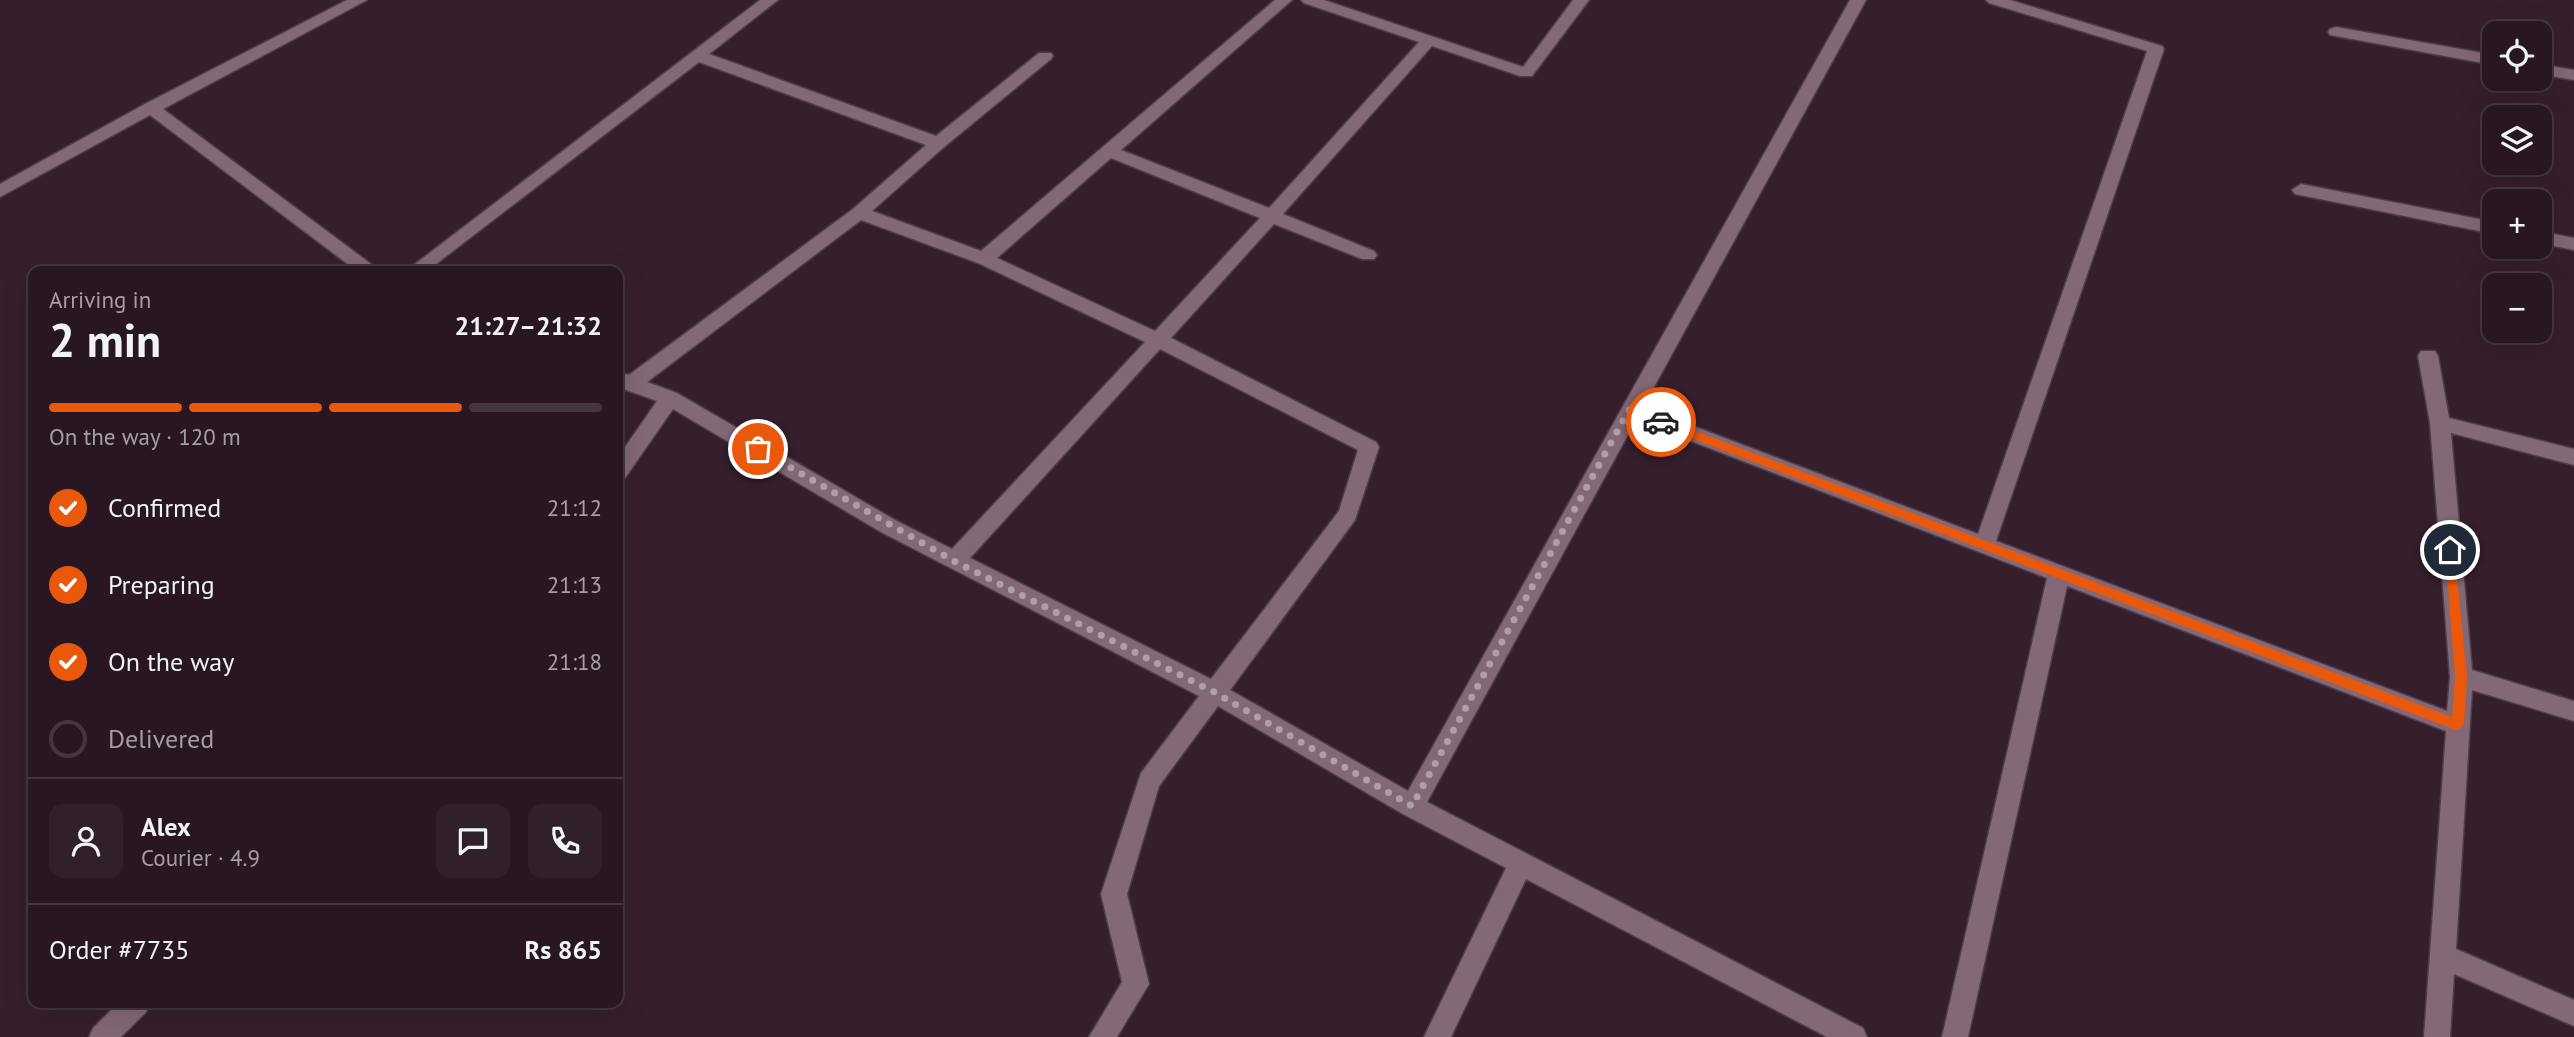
<!DOCTYPE html>
<html lang="en">
<head>
<meta charset="utf-8">
<style>
  body { margin:0; font-family:"PT Sans",sans-serif; background:#30202a; color:#f1f3f6; height:100vh; display:flex; flex-direction:column; font-size:26px; white-space:nowrap }
  * { box-sizing:border-box; margin:0 }
  p { font-size:23px; color:#a59fa5 }
  .icon { flex:none; width:38px; height:38px; fill:none; stroke:currentColor; stroke-width:2; stroke-linecap:round; stroke-linejoin:round }
  .map { position:relative; flex:1; overflow:hidden }
  .panel { position:absolute; left:28px; top:266px; width:595px; height:742px; display:flex; flex-direction:column; background:#281722; border-radius:14px; box-shadow:0 7px 28px #0002,0 0 0 2px #443640 }
  .panel>* { flex:none }
  .fabs { position:absolute; left:2482px; top:21px; display:grid; gap:14px }
  .fabs a { display:grid; place-items:center; width:70px; height:70px; border-radius:14px; background:#281722; box-shadow:0 7px 28px #0002,0 0 0 2px #443640; font-size:35px }
  .pin { position:absolute; display:grid; place-items:center; width:60px; height:60px; color:#fff; margin:-30px; border:4px solid #fff; border-radius:50%; box-shadow:0 2px 7px #0007 }
  .courier { position:absolute; display:grid; place-items:center; width:70px; height:70px; margin:-35px; border:5px solid #ea580c; border-radius:50%; background:#fff; color:#222; box-shadow:0 2px 9px #0007 }
  .head em { font-style:normal; font-weight:700 }
  .head div { display:flex; flex-direction:column-reverse }
  .head { display:flex; align-items:center; justify-content:space-between; height:119px; padding:0 21px }
  h1 { font-size:46px; font-weight:700; line-height:52px }
  .bar { display:grid; grid-template-columns:repeat(4,1fr); gap:10px 7px; align-content:center; height:84px; padding:0 21px }
  .bar i { height:9px; border-radius:5px; background:#443640 }
  .bar .active { background:#ea580c }
  .bar p { grid-column:span 4 }
  .line { display:flex; align-items:center; gap:18px; padding:0 21px; border-top:2px solid #443640 }
  .line div { flex:1 }
  .round { display:grid; place-items:center; flex:none; width:74px; height:74px; border-radius:14px; background:#30202a }
  ol { padding:0 21px; list-style:none }
  li { display:flex; align-items:center; gap:21px; height:77px }
  li p { margin-inline-start:auto }
  li .icon { padding:7px; border-radius:50%; background:#ea580c; color:#fff; stroke-width:4 }
  li:last-child { color:#a59fa5 }
  li i { width:38px; height:38px; border:4px solid #443640; border-radius:50% }
  .map>svg:first-child { display:block }
</style>
</head>
<body>
<div class="map">
<svg width="2574" height="1037" viewBox="0 0 2574 1037">
  <rect width="100%" height="100%" fill="#361f2d"/>
  <g fill="none" stroke-linecap="round" stroke-linejoin="round">
    <!-- street casing -->
    <g stroke="#4f3c48" stroke-width="3">
      <path id="street" d="M347,0h20l-204,109 212,158 3,4h-21l-207,-156 -150,82v-13l145,-80z
        M760,0h18l-69,54 227,82 103,-83h12l2,3 -2,3 -107,88 -72,64 109,40 294,-251h17l-171,150 148,58 150,-166 -115,-39 -3,-3h23l199,67 50,-67h16l-57,76h-12l-88,-30 -149,168 91,37 3,4 -3,4h-12l-88,-35 -103,114 205,104 3,5 -24,73 -125,170 178,101 442,-791h16l-223,407 335,127 169,-483 -158,-48 -3,-3h24l152,46 2,3 -168,492 451,170 3,-34 -20,-254 -12,-67 3,-5h14l3,5 11,62 125,31v16l-123,-32 21,237 102,31v20l-102,-31 -16,259 118,51v26l-120,-52 -4,63h-26l22,-306 -379,-145 -99,451h-26l105,-459 -411,-158 -209,382 436,226 4,9h-40l-301,-158 -75,158h-27l82,-169 -103,-54 -185,-108 -59,80 -32,108 22,90 -32,53h-28l33,-55 -21,-88 40,-121 58,-77 -318,-164 -208,-123 -48,69 -7,2v-23l39,-56 -39,-14v-15l11,3 224,-166 73,-64 -227,-83 -272,209h-21zM1111,158l149,60 -105,113 -158,-73zM861,220l117,43 167,79 -193,207 -57,-29 -218,-127 -30,-11zM1160,349l198,101 -19,61 -128,168 -241,-121z
        M2336,27l158,28v10l-164,-30 -2,-3 2,-3z
        M2539,64l35,6v10l-35,-6z
        M2301,184l193,38v12l-199,-40 -3,-4z
        M2539,231l35,7v12l-35,-7z
        M118,1003h32l-4,9 -25,25h-32l4,-9z"/>
    </g>
    <!-- street -->
    <use href="#street" fill="#836877" fill-rule="evenodd"/>
  </g>
  <!-- route -->
  <path fill="#ea580c" d="M1661,418l791,299 3,-40 -10,-127 5,-5 4,1 13,131 -3,48 -6,5 -5,-1 -796,-304v-6z"/>
  <g fill="none" stroke-linecap="round" stroke-linejoin="round">
    <!-- done -->
    <path stroke="#b09ea8" stroke-width="7" stroke-dasharray="0 12.6" d="M758,449l196,112 260,131 198,114 217,-396 32,12"/>
  </g>
</svg>
<div class="fabs">
<a><svg class="icon" aria-label="locate" viewBox="0 0 24 24"><circle cx="12" cy="12" r="6"/><path d="M12 2v4M12 18v4M2 12h4M18 12h4"/></svg></a>
<a><svg class="icon" aria-label="layers" viewBox="0 0 24 24"><path d="M12 4l9 5-9 5-9-5zM3 14l9 5 9-5"/></svg></a>
<a>+</a>
<a>−</a>
</div>
<div class="pin" style="left:758px;top:449px;background:#ea580c"><svg class="icon" aria-label="bag" viewBox="0 0 24 24"><path d="M5 8h14l-1 12H6zM9 8a3 3 0 0 1 6 0"/></svg></div>
<div class="pin" style="left:2450px;top:550px;background:#1f2937"><svg class="icon" aria-label="home" viewBox="0 0 24 24"><path d="M3 11l9-7 9 7M6 9v11h12V9"/></svg></div>
<div class="courier" style="left:1661px;top:422px"><svg class="icon" aria-label="car" viewBox="0 0 24 24"><path d="M5 17H2v-5l4-1 3-4h7l3 4 3 1v5h-3M9 17h6M6 11h13"/><circle cx="7" cy="17" r="2"/><circle cx="17" cy="17" r="2"/></svg></div>
<section class="panel">
<div class="head"><div><h1>2 min</h1><p>Arriving in</p></div><em>21:27–21:32</em></div>
<div class="bar"><i class="active"></i><i class="active"></i><i class="active"></i><i></i><p>On the way · 120 m</p></div>
<ol>
<li><svg class="icon" aria-label="check" viewBox="0 0 24 24"><path d="M5 12l5 5 9-10"/></svg>Confirmed<p>21:12</p></li>
<li><svg class="icon" aria-label="check" viewBox="0 0 24 24"><path d="M5 12l5 5 9-10"/></svg>Preparing<p>21:13</p></li>
<li><svg class="icon" aria-label="check" viewBox="0 0 24 24"><path d="M5 12l5 5 9-10"/></svg>On the way<p>21:18</p></li>
<li><i></i>Delivered</li>
</ol>
<div class="line" style="height:126px"><a class="round"><svg class="icon" aria-label="person" viewBox="0 0 24 24"><circle cx="12" cy="8" r="4"/><path d="M4 21q1-7 8-7t8 7"/></svg></a><div><b>Alex</b><p>Courier · 4.9</p></div><a class="round"><svg class="icon" aria-label="chat" viewBox="0 0 24 24"><path d="M4 5h16v11H9l-5 4z"/></svg></a><a class="round"><svg class="icon" aria-label="phone" viewBox="0 0 24 24"><path d="M5 4h4l2 5-3 2q2 4 5 5l2-3 5 2v4C11 20 4 13 5 4z"/></svg></a></div>
<div class="line" style="height:91px"><div>Order #7735</div><b>Rs 865</b></div>
</section>
</div>
</body>
</html>
